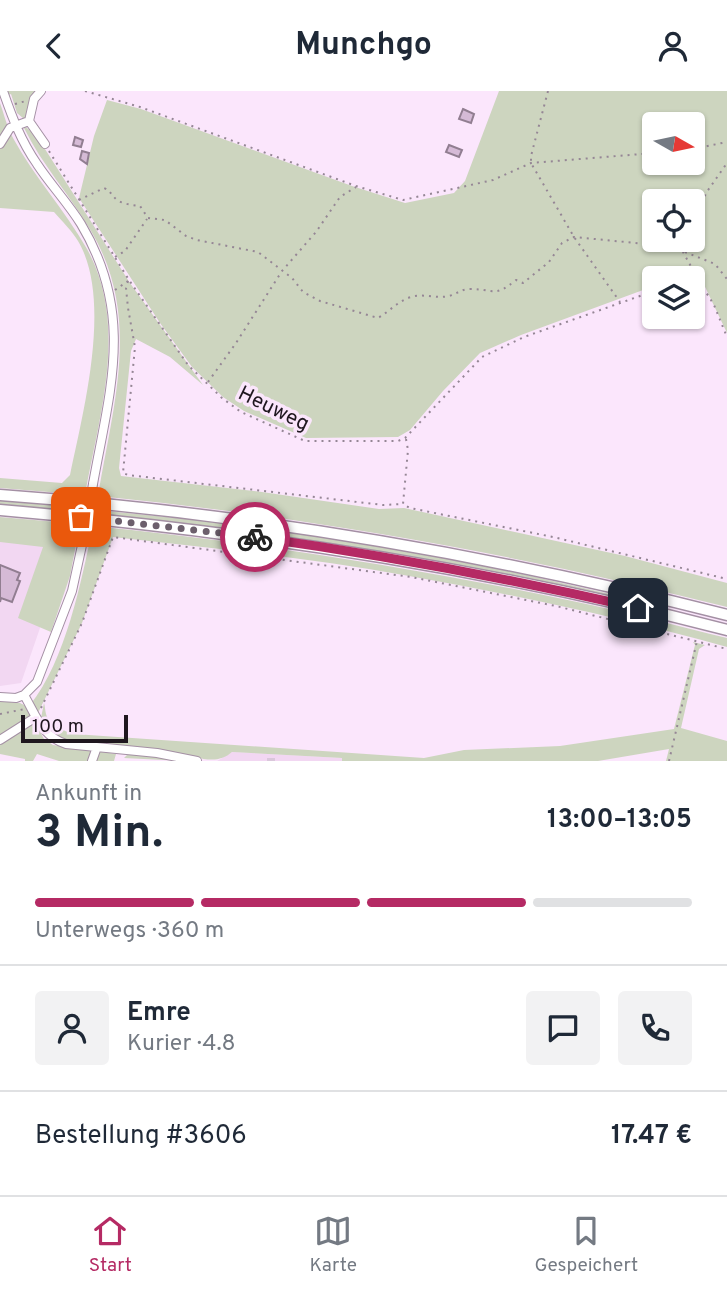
<!DOCTYPE html>
<html lang="de">
<head>
<meta charset="utf-8">
<style>
  body { margin:0; font-family:Overpass,sans-serif; background:#f2f2f3; color:#1f2937; height:100vh; display:flex; flex-direction:column; font-size:26px; white-space:nowrap }
  * { box-sizing:border-box; margin:0 }
  p { font-size:23px; color:#747a83 }
  .icon { flex:none; width:38px; height:38px; fill:none; stroke:currentColor; stroke-width:2; stroke-linecap:round; stroke-linejoin:round }
  .map { position:relative; height:670px; overflow:hidden }
  .drawer { display:flex; flex-direction:column; background:#fff; flex:1 }
  .drawer>* { flex:none }
  .needle { width:46px; rotate:99deg }
  .tools { position:absolute; left:642px; top:21px; display:grid; gap:14px }
  .tools a { display:grid; place-items:center; width:63px; height:63px; border-radius:7px; background:#fff; box-shadow:0 2px 5px #0004; font-size:35px }
  .scale { position:absolute; left:21px; bottom:18px; width:107px; box-sizing:border-box; padding-left:7px; border:4px solid #1f171f; border-top:0; font-size:19px; line-height:24px; white-space:nowrap; color:#1f171f; -webkit-text-stroke:5px #fbe6fc; paint-order:stroke }
  .pin { position:absolute; display:grid; place-items:center; width:60px; height:60px; color:#fff; margin:-30px; border-radius:14px; box-shadow:0 4px 10px #0006 }
  .courier { position:absolute; display:grid; place-items:center; width:70px; height:70px; margin:-35px; border:5px solid #b52a64; border-radius:50%; background:#fff; color:#222; box-shadow:0 2px 9px #0007 }
  .head em { font-style:normal; font-weight:700 }
  .head div { display:flex; flex-direction:column-reverse }
  .head { display:flex; align-items:center; justify-content:space-between; height:119px; padding:0 35px }
  h1 { font-size:46px; font-weight:700; line-height:52px }
  .bar { display:grid; grid-template-columns:repeat(4,1fr); gap:10px 7px; align-content:center; height:84px; padding:0 35px }
  .bar i { height:9px; border-radius:5px; background:#e0e1e3 }
  .bar .current { background:#b52a64 }
  .bar p { grid-column:span 4 }
  .line { display:flex; align-items:center; gap:18px; padding:0 35px; border-top:2px solid #e0e1e3 }
  .line div { flex:1 }
  .round { display:grid; place-items:center; flex:none; width:74px; height:74px; border-radius:7px; background:#f2f2f3 }
  header { display:flex; justify-content:space-between; align-items:center; height:91px; padding:0 35px; background:#fff; font-size:32px; font-weight:700 }
  .tabs { display:flex; justify-content:space-around; align-items:center; height:98px; border-top:2px solid #e0e1e3; background:#fff; font-size:19px; color:#747a83 }
  .tabs a { display:grid; justify-items:center; gap:4px }
  .tabs .current { color:#b52a64 }
  .map>svg:first-child { display:block }
</style>
</head>
<body>
<header><svg class="icon" aria-label="back" viewBox="0 0 24 24"><path d="M15 5l-7 7 7 7"/></svg>Munchgo<svg class="icon" aria-label="person" viewBox="0 0 24 24"><circle cx="12" cy="8" r="4"/><path d="M4 21q1-7 8-7t8 7"/></svg></header>
<div class="map">
<svg width="727" height="670" viewBox="0 0 727 670">
  <rect width="100%" height="100%" fill="#fbe6fc"/>
  <!-- built -->
  <path fill="#f2d7f2" d="M0,445l61,3 -21,89 -19,55 -21,3z
    M232,661l110,6v3h-125z"/>
  <!-- green -->
  <path fill="#cdd5bf" fill-rule="evenodd" d="M4,0h34l-14,28 -7,-6 -6,-19 -11,4v-5z
    M499,0h228v242l-30,-63 -22,8h-21v8l-133,49 -41,18 -37,38 -33,39 -12,7 -92,1 -62,-27 -21,-14 -31,-30 -32,-44 -81,-125 15,-62 13,-36 34,9 211,77 53,17 49,-10 11,-12zM654,33h39v39h-39zM654,110h39v39h-39z
    M0,12c4,11 7,24 13,35 21,39 52,72 74,111 42,76 12,167 -2,246l-85,-7v-10l62,5 8,-8c13,-63 43,-175 8,-234 -6,-10 -16,-20 -24,-29l-54,-4z
    M26,36l12,11 92,145 73,102 -33,-28 -34,-18 -5,12 -12,117 2,8 141,16 117,17 25,-1 221,48 102,27v24c-206,-52 -417,-90 -629,-111 15,-92 44,-179 -7,-265 -21,-36 -49,-66 -67,-103z
    M0,409l195,20 161,22 136,25 144,33v2c-210,-46 -421,-79 -636,-98z
    M0,426l80,7 -10,52 -19,56 -33,-14 25,-71 -43,-5z
    M93,435c162,16 324,42 484,76 50,10 100,24 150,36v9c-104,-29 -211,-52 -318,-71 -98,-18 -197,-28 -296,-39l-31,86 -46,94 -6,-12c36,-45 51,-123 63,-179z
    M693,551l12,3 -6,4 -18,79 46,13v20h-61l3,-12 -71,12h-256v-3l-110,-6c-10,9 -22,9 -37,5l-128,-16 -16,-8 -10,-15 3,-15c1,3 1,7 2,11 3,11 18,17 28,20l350,24 40,-8 96,-4 114,-17 21,-84z
    M0,610l20,2 6,3 18,33 9,6 63,9 -2,7h-55l-22,-7 -4,7h-8v-2l-25,-5z
    M128,663h17l38,7 -59,-3z"/>
  <!-- building -->
  <path fill="#d5bad6" stroke="#917e91" stroke-width="2" d="M463,18l11,5 -3,9 -12,-4z
    M75,46l8,3 -2,7 -8,-2z
    M449,54l13,5 -3,7 -13,-5z
    M82,60l7,2 -2,11 -7,-5z
    M0,474l20,8 -3,7 3,1 -8,21 -11,-4 -1,4z"/>
  <g fill="none" stroke-linecap="round" stroke-linejoin="round">
    <!-- minor-tunnel -->
    <path stroke="#dac7db" stroke-width="8" stroke-dasharray="8 4" stroke-linecap="butt" d="M271,670v-3"/>
    <!-- minor casing -->
    <g stroke="#a490a4" stroke-width="10">
      <path id="minor" d="M3,0c9,26 18,50 34,73 13,20 31,39 44,60 54,90 29,165 12,260
        M29,30l16,23
        M0,53l10,-16 19,-7 5,-22 7,-8
        M24,604c12,20 17,41 42,49l91,9 40,8
        M0,606l16,1 8,-3 13,-13 35,-91 12,-55
        M0,649l36,-23
        M92,670l5,-14"/>
    </g>
    <!-- highway casing -->
    <g stroke="#a490a4" stroke-width="13">
      <path id="highway" d="M0,404c245,18 489,59 727,120
        M0,419c245,21 488,58 727,120"/>
    </g>
    <!-- path -->
    <path stroke="#958695" stroke-width="2" stroke-dasharray="2 5" stroke-linecap="butt" d="M85,0l55,16 216,79 47,14 90,-20 38,-17 123,-10
      M548,0l-17,65v7l43,74 46,65
      M15,13l11,-3
      M693,58l34,-7
      M49,60l80,129 59,85 34,33 19,14 64,29h93l7,-3 77,-81 42,-20 130,-46
      M79,109l25,-12c7,3 7,7 13,12 6,4 15,5 23,6l8,12 17,2 21,16 11,4 61,12 34,26 11,14 17,9 58,17c12,-7 20,-17 33,-21 13,-4 26,2 38,-1 8,-2 12,-7 21,-7 24,0 24,9 46,-9l7,3 26,-21 13,-19 12,-6 103,10 6,5 16,29
      M693,122l9,-9 4,-11 21,-30
      M685,161l30,12 12,15
      M115,166l10,-6 22,-32
      M693,189l6,1 15,24 13,32
      M128,190l-2,7 2,20 7,39 -12,126 5,2 255,30 20,-1
      M115,199l13,-9
      M208,291l28,-39 46,-72 34,-39 24,-35 16,-10
      M406,348l2,11 -5,54 7,4 143,29 174,42
      M41,617l41,-85 31,-86 298,40 145,29 171,43
      M0,623l25,-5
      M669,670l28,-120"/>
    <!-- minor -->
    <use href="#minor" stroke="#fff" stroke-width="8"/>
    <!-- highway -->
    <use href="#highway" stroke="#fff" stroke-width="10"/>
    <!-- minor-bridge casing -->
    <g stroke="#a490a4" stroke-width="10" stroke-linecap="butt">
      <path id="minor-bridge" d="M84,445l9,-52"/>
    </g>
    <!-- minor-bridge -->
    <use href="#minor-bridge" stroke="#fff" stroke-width="8"/>
  </g>
  <g fill="none" stroke-linecap="round" stroke-linejoin="round">
    <!-- done -->
    <path stroke="#6c5f6c" stroke-width="7" stroke-dasharray="0 12.6" d="M81,426l174,20"/>
    <!-- route -->
    <path stroke="#b52a64" stroke-width="9" d="M255,446c128,18 256,42 383,71"/>
  </g>
  <g text-anchor="middle" stroke-width="7" stroke-linejoin="round" paint-order="stroke">
    <!-- street labels -->
    <g font-size="21" fill="#1f171f" stroke="#fbe6fc">
      <text transform="translate(274 317) rotate(26)" y="7">Heuweg</text>
    </g>
  </g>
</svg>
<div class="tools">
<a><svg class="needle" viewBox="-14 -14 28 28"><path d="M0-13l5 13h-10z" fill="#e53935"/><path d="M0 13l5-13h-10z" fill="#747a83"/></svg></a>
<a><svg class="icon" aria-label="locate" viewBox="0 0 24 24"><circle cx="12" cy="12" r="6"/><path d="M12 2v4M12 18v4M2 12h4M18 12h4"/></svg></a>
<a><svg class="icon" aria-label="layers" viewBox="0 0 24 24"><path d="M12 4l9 5-9 5-9-5zM3 14l9 5 9-5"/></svg></a>
</div>
<div class="scale">100 m</div>
<div class="pin" style="left:81px;top:426px;background:#ea580c"><svg class="icon" aria-label="bag" viewBox="0 0 24 24"><path d="M5 8h14l-1 12H6zM9 8a3 3 0 0 1 6 0"/></svg></div>
<div class="pin" style="left:638px;top:517px;background:#1f2937"><svg class="icon" aria-label="home" viewBox="0 0 24 24"><path d="M3 11l9-7 9 7M6 9v11h12V9"/></svg></div>
<div class="courier" style="left:255px;top:446px"><svg class="icon" aria-label="bike" viewBox="0 0 24 24"><circle cx="6" cy="16" r="4"/><circle cx="18" cy="16" r="4"/><path d="M6 16l4-8h5l3 8M10 8l3 8H6M13 5h3"/></svg></div>
</div>
<section class="drawer">
<div class="head"><div><h1>3 Min.</h1><p>Ankunft in</p></div><em>13:00–13:05</em></div>
<div class="bar"><i class="current"></i><i class="current"></i><i class="current"></i><i></i><p>Unterwegs · 360 m</p></div>
<div class="line" style="height:126px"><a class="round"><svg class="icon" aria-label="person" viewBox="0 0 24 24"><circle cx="12" cy="8" r="4"/><path d="M4 21q1-7 8-7t8 7"/></svg></a><div><b>Emre</b><p>Kurier · 4.8</p></div><a class="round"><svg class="icon" aria-label="chat" viewBox="0 0 24 24"><path d="M4 5h16v11H9l-5 4z"/></svg></a><a class="round"><svg class="icon" aria-label="phone" viewBox="0 0 24 24"><path d="M5 4h4l2 5-3 2q2 4 5 5l2-3 5 2v4C11 20 4 13 5 4z"/></svg></a></div>
<div class="line" style="height:91px"><div>Bestellung #3606</div><b>17.47 €</b></div>
</section>
<nav class="tabs">
<a class="current"><svg class="icon" aria-label="home" viewBox="0 0 24 24"><path d="M3 11l9-7 9 7M6 9v11h12V9"/></svg>Start</a>
<a><svg class="icon" aria-label="map" viewBox="0 0 24 24"><path d="M3 6l6-2 6 2 6-2v14l-6 2-6-2-6 2zM9 4v14M15 6v14"/></svg>Karte</a>
<a><svg class="icon" aria-label="saved" viewBox="0 0 24 24"><path d="M7 4h10v16l-5-4-5 4z"/></svg>Gespeichert</a>
</nav>
</body>
</html>
